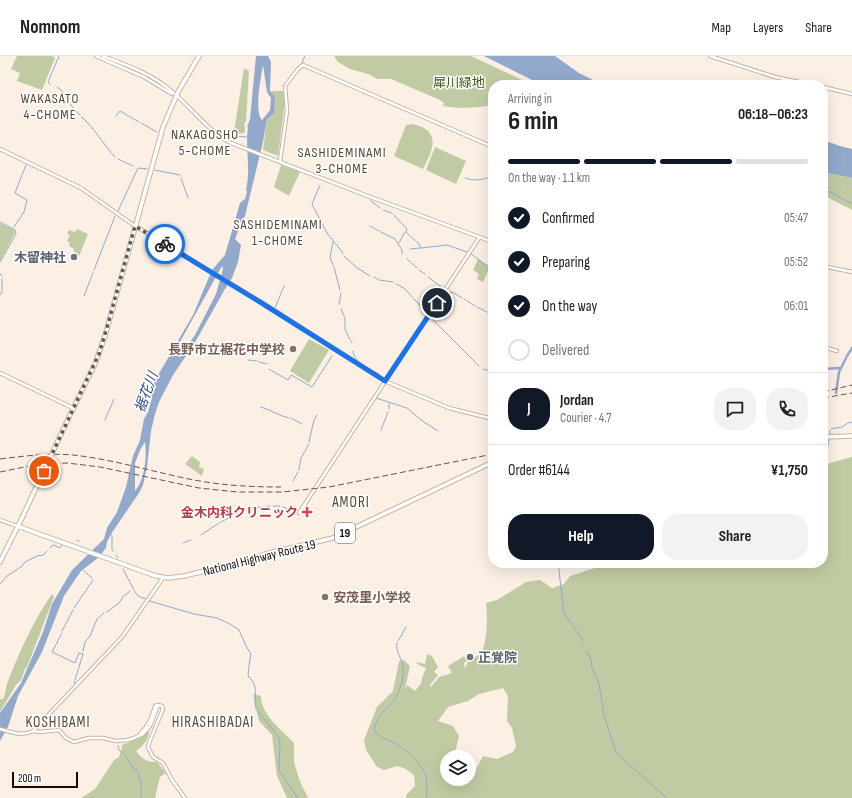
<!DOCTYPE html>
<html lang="en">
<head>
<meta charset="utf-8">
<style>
  body { margin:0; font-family:"Sofia Sans Condensed","Noto Sans JP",sans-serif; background:#f2f2f2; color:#222; height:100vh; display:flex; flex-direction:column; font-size:15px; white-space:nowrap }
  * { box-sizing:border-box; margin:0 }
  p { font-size:13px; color:#767676 }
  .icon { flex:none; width:22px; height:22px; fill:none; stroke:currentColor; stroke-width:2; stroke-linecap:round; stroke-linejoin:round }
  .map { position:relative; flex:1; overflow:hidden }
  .side { position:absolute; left:488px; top:24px; width:340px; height:488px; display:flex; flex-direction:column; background:#fff; border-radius:16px; box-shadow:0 4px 16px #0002 }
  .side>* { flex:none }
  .buttons { position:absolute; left:440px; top:694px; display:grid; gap:8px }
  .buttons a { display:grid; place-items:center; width:36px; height:36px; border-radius:50%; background:#fff; box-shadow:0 4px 16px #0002; font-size:20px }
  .scale { position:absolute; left:12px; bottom:10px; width:66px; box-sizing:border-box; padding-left:4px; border:2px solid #140d07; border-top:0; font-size:11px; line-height:14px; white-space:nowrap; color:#140d07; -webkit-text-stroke:3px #fff; paint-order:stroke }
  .pin { position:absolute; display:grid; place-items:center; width:34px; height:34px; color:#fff; margin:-17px; border:2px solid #fff; border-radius:50%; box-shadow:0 1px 4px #0007 }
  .courier { position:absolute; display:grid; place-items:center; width:40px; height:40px; margin:-20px; border:3px solid #1a73e8; border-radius:50%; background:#fff; color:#222; box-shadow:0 1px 5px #0007 }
  .summary em { font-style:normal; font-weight:700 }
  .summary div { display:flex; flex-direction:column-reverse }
  .summary { display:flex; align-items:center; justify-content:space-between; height:68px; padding:0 20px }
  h1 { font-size:26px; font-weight:700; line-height:30px }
  .bar { display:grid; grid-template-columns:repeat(4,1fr); gap:6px 4px; align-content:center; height:48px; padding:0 20px }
  .bar i { height:5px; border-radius:3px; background:#e0e0e0 }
  .bar .active { background:#111827 }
  .bar p { grid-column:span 4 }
  .line { display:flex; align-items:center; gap:10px; padding:0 20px; border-top:1px solid #e0e0e0 }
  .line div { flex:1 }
  .round { display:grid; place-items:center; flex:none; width:42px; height:42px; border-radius:16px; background:#f2f2f2 }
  ol { padding:0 20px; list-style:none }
  li { display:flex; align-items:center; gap:12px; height:44px }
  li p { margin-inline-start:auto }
  li .icon { padding:4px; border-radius:50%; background:#111827; color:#fff; stroke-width:4 }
  li:last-child { color:#767676 }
  li i { width:22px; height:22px; border:2px solid #e0e0e0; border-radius:50% }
  .button { display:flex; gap:8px; margin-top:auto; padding:8px 20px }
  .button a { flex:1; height:46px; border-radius:16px; background:#111827; color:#fff; font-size:16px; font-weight:700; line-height:46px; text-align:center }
  .button a+a { background:#f2f2f2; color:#222 }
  header { display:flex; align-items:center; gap:24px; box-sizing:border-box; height:56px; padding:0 20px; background:#fff; border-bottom:1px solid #e0e0e0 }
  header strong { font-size:19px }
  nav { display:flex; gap:22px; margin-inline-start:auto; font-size:14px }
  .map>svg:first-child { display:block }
</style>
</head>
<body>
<header>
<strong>Nomnom</strong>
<nav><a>Map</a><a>Layers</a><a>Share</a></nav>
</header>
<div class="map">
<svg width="852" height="742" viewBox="0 0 852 742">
  <rect width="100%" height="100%" fill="#fcf0e5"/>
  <!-- green -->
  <path fill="#c0cba3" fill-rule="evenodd" d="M17,0h35l3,2 -13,32 -25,-9 3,-8 -9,-4z
    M334,0h137l62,29h-40v20c-16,3 -34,4 -50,1l1,-3 -4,-3 -49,-21h-14l-9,-5 -18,-5 -12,-7z
    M244,12l5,3 -3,50 -2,3 1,4v4c-4,2 -7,2 -11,0z
    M270,35h13l2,11 -7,54 -15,-6 4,-31 8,-22z
    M412,68c6,1 12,3 17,8 9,12 -1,26 -6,37l-29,-13 12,-31z
    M435,91l31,14 -10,23 -30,-14z
    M281,109l19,7 -11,24 -15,-9z
    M823,116l29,6v32l-29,-15z
    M0,167l14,7 1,3 -15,28z
    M77,173l11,5 -9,22 -6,-2 1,-5 -5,-3 1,-3 -3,-2 3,-6 -3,-1 2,-4 6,2z
    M478,203l12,8 -7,15 -6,-3 2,-5 -6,-4z
    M309,283l20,11 -20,33 -19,-12z
    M192,400l8,6 -1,5 5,2 -2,7 -17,-12z
    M852,401v341h-446l1,-4 8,-8 -1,-11 -10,-7 -7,-2 -13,4 -7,-3 -11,-17 -2,-10 13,-33 16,-16 6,-30 5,-1 6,6 -5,23 2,-4 8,6 7,-9 -1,-1 5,-13 -9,-4v-2l8,2 2,-10 5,2 6,11 -4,5 4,3 -8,10 1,2 8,-10 13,-4 -4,-7 16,-10 3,5 -3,2 1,6 3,-8 14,-8c5,-15 6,-34 4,-50l11,-3 29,-18 14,-2 12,8 12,-4 6,-8 40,-13h213v-98zM503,632l5,8 -1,25 5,7 4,19 -3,5 -16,7 -14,-3 -9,17 -5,-2v8h-22v-22h16l-8,-5 4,-16 -6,-10 -15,-5 10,-14 20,-6 11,-7z
    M52,538l2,3 -27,70 -2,2 -4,11 -5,5 -16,27v-13h3c2,-4 3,-12 5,-18 12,-30 25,-60 44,-87z
    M253,638l8,2c0,19 21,34 33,47v19l5,17 9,19h-21l-10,-22 -5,-41 -13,-14z
    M149,675c0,9 -6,15 -13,20 6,8 11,11 21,11l9,11 -6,4 -5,21h-74l14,-9 19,-29 5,-3 4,-13 5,-1z"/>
  <!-- water -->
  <path fill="#93a9cc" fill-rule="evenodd" d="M256,0h12l3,6 -1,29 5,6 -1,16 -7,6 -4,23 -18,74 -2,3 -8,20 6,6 -3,17 -6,16 -7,11 -31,55 -21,31 -14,27 -4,12 -4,17 -4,36 -4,18 -4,8 -28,41 -4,8 -1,6 -8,10 -17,13 -17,25 -22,56 -24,44 -10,31 -8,14v-28l21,-30 22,-51 9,-28 20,-34 32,-31 3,-11 10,-16 9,-25 7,-31 7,-16 4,-21 4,-7 4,-14 -2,-9 43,-74 19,-45 13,-15 15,-52 5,-4 2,-7 -1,-2c5,-21 -1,-42 2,-63h-1l3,-8zM263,9l4,27 4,6 -1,12 -8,10c-8,-8 -1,-44 1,-55zM222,210l1,3 -7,25 -21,41 -5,7 -7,6 -7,1zM145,386c2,15 0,37 -10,49v-28l5,-13z
    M484,0h71l24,17 24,12h-61z
    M823,84l17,6 12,3v29l-29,-6z"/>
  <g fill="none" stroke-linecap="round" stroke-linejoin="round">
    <!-- stream -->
    <path stroke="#93a9cc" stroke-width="1" d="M302,7l3,-7
      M50,28l-2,-2 11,-26
      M57,31l4,3 12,18
      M76,55l4,4
      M116,60l4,-5 19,11
      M82,61c13,12 21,27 33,40
      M141,67l16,9
      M233,80l14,1
      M118,103l15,7
      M155,114l25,5
      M181,122l7,20
      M465,122c9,4 20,1 28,-2
      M320,129l-8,19 15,29 16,20
      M823,132l29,16
      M370,144l10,8
      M383,154l9,3
      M118,155l20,-43 9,1
      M394,159l13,14 -1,3 13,12 2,4 26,-3 20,7
      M0,166l15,8 1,4 -16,28
      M370,170l9,5
      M14,171l10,-15 3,-12 -12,-7 11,-28
      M381,176l14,7 7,11v4
      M399,187l6,-11
      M410,193l10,-1
      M471,198l22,16
      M344,200l11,10
      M407,203l10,9
      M333,209l-3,-8 3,-15
      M334,211l6,23
      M356,211l14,9
      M94,214l21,-54
      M419,214l6,4
      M0,218l2,2
      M374,221l5,3 14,2
      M428,221l16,12
      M396,228l8,4 24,26
      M446,235l8,2 8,5
      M0,239l2,-3v-13
      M84,240l9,-23
      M464,243l11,7
      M339,248l2,-11
      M477,251l10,5
      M275,252l9,-22
      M341,253l4,9v11l5,11
      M488,257l5,3
      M429,260l50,50
      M351,285l1,2
      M353,295c0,11 18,18 26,23
      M248,304l9,1
      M259,306l8,2
      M269,313l19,11 3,-5 21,12 20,-31
      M483,313l9,2
      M376,342l31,10 14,12 17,11
      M389,348v5
      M261,351c10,3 18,9 28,11
      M291,362l11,6
      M105,364l9,-21
      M831,373l11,-2 6,-4 4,-1
      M381,374l7,-18
      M830,378v-3
      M309,386l5,-22 3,-5
      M823,397l4,-2 2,-12
      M299,414l2,-12 8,-14
      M293,425l5,-9
      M273,450h7
      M266,451l4,-1
      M283,451l13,5
      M256,452l7,-1
      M248,454l5,-2
      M237,458l7,-3
      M221,466l13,-7
      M110,477l2,3v14l2,1
      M201,479l18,-12
      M77,484l2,1
      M183,487l8,-3
      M50,492l3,-3 7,3 2,-3
      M116,499l2,3
      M560,507l-1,2v6l5,42 19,28
      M82,513l10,9
      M123,513l12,23 3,4 15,6 41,12 23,4 13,6 9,6 8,18 4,6c-2,7 -2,14 -3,22 12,11 5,20 8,33l22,27 2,8 -1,26 19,28
      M0,528l7,-8 14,-9 4,-5 12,-6 6,-1 4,-4
      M74,552l19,-28
      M107,556l12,-9 4,-6 7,-6
      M62,575l11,-21
      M62,577l-10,19 23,11 4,-10 4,1
      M398,585l8,-14
      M397,587c-3,8 9,20 6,32 -1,8 -4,18 -8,24 -9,12 -17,14 -21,30 4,9 15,11 23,15 7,4 26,22 28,29 3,7 1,18 2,25
      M83,595l2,-9 5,-6 7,-17 7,-6
      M586,595l5,8 1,9 7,16 5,31 12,38 51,45
      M75,624l8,-26
      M74,627l1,-2
      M118,690l1,4 9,9 6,11h3l4,13v15"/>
    <!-- canal -->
    <path stroke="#93a9cc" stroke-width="2.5" d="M847,300l5,-8
      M823,313l16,-1
      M836,337l3,-21 7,-14"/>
    <!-- secondary casing -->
    <g stroke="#c6b4a2" stroke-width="4.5">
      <path id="secondary" d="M96,0l48,21 28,17
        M103,0c23,9 47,17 66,33 22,17 37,41 62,54l134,52 128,47
        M710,0l65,21 38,8
        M823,31l29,7
        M0,93l81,39 51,36 129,78 126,80 62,26 44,11
        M280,105l7,-50 -2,-25 13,-17 5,-4 190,82
        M823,210l29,6
        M823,291l14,4
        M0,317l73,35
        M299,457l180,-275
        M0,464l17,6
        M158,649l4,1 1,3 -14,34 -1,4 5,10 10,6 9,17 13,18
        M0,673c12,3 21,8 33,2l89,-94 41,-59
        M33,675l6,1 20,-2 7,8 8,4 15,-4h14l13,3 12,-1 6,-2 9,-4 7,-8 8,-21
        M140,678c9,-9 12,-17 15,-28l3,-1"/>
    </g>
    <!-- highway casing -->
    <g stroke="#c6b4a2" stroke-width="5.5">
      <path id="highway" d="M69,361l26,-53 10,-28 58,-209 15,-35 21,-36
        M823,381l29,-1
        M17,470l139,50 12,2 16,-2 62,-15 19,-7 68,-16 160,-76
        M0,506l21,-42"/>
    </g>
    <!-- secondary -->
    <use href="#secondary" stroke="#fff" stroke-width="2.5"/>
    <!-- highway -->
    <use href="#highway" stroke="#fff" stroke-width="3.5"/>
    <!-- rail -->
    <path stroke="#615851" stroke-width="1" stroke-dasharray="6 3" stroke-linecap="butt" d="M823,336l29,-7
      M823,342l29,-5
      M0,403c24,-3 48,-6 73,-4 37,4 74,15 111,23 32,7 64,9 97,9
      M0,416l39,-8 28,-1 33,4 99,21 38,4h45l47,-5 164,-33"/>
    <!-- highway-bridge casing -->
    <g stroke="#c6b4a2" stroke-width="5.5" stroke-linecap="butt">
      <path id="highway-bridge" d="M21,464l48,-103"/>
    </g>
    <!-- highway-bridge -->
    <use href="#highway-bridge" stroke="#fff" stroke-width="3.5"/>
  </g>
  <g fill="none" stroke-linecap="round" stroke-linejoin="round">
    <!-- done -->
    <path stroke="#655c55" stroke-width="4" stroke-dasharray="0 7.2" d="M44,415l55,-117 9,-30 27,-98 30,18"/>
    <!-- route -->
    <path stroke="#1a73e8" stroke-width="5" d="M165,188l95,58 125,79 52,-78"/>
  </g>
  <!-- markers -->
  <g fill="#6b7280" stroke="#fff" stroke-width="1.5">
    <circle cx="74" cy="201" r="4"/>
    <circle cx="470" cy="601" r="4"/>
  </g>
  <g fill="#8d6e63" stroke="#fff" stroke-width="1.5">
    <circle cx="293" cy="293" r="4"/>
    <circle cx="325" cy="541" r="4"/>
  </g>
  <path fill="#e0444e" stroke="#fff" stroke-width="1.5" d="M305 450h4v4h4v4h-4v4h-4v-4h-4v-4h4z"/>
  <g text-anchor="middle" stroke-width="3" stroke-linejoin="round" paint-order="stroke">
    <!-- shield labels -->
    <rect fill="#fff" stroke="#5a5651" stroke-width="1" x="335" y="467" width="20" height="20" rx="3"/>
    <g font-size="12" font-weight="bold" fill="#140d07">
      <text x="345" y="481">19</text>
    </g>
    <!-- park labels -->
    <g font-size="13" fill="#475515" stroke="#fff">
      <text x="459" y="31">犀川緑地</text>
    </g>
    <!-- worship labels -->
    <g font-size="13" font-weight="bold" fill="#5b616d" stroke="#fff" text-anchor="end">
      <text x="66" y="206">木留神社</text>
      <text x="478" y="606" text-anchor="start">正覚院</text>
    </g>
    <!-- education labels -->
    <g font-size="13" font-weight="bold" fill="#785e54" stroke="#fff" text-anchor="end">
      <text x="285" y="298">長野市立裾花中学校</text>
      <text x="333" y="546" text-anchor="start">安茂里小学校</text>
    </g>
    <!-- health labels -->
    <g font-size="13" font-weight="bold" fill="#be3a42" stroke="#fff" text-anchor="end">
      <text x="298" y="461">金木内科クリニック</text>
    </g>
    <!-- street labels -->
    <g font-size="13" fill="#140d07" stroke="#fff">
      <text transform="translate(259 501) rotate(-14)" y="5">National Highway Route 19</text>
    </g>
    <!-- neighbourhood labels -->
    <g font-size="14" letter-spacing="1" fill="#564637" stroke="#fff">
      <text x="50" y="47">WAKASATO<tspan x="50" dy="16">4-CHOME</tspan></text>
      <text x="205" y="83">NAKAGOSHO<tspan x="205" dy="16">5-CHOME</tspan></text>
      <text x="342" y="101">SASHIDEMINAMI<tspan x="342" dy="16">3-CHOME</tspan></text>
      <text x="278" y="173">SASHIDEMINAMI<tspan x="278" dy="16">1-CHOME</tspan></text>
    </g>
    <!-- water labels -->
    <g font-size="14" font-style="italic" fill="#324f7f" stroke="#fff">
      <text transform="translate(146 336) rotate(-70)" y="5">裾花川</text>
    </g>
    <!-- quarter labels -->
    <g font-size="15" letter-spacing="1" fill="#564637" stroke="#fff">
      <text x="351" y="451">AMORI</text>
      <text x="58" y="671">KOSHIBAMI</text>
      <text x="213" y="671">HIRASHIBADAI</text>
    </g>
  </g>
</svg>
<div class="buttons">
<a><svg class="icon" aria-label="layers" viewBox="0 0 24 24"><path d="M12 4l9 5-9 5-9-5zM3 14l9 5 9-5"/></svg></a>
</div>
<div class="scale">200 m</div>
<div class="pin" style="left:44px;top:415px;background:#ea580c"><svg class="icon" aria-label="bag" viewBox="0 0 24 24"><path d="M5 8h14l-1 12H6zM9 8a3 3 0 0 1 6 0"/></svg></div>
<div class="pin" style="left:437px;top:247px;background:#1f2937"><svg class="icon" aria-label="home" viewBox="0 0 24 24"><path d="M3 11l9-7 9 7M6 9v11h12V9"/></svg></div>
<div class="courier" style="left:165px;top:188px"><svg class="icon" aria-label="bike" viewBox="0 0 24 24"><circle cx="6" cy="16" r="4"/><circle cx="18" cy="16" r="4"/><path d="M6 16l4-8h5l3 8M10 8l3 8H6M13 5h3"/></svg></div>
<section class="side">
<div class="summary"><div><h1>6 min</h1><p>Arriving in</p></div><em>06:18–06:23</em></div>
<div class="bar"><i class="active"></i><i class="active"></i><i class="active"></i><i></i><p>On the way · 1.1 km</p></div>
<ol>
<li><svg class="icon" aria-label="check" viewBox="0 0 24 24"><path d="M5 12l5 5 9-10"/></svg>Confirmed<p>05:47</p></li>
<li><svg class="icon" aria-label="check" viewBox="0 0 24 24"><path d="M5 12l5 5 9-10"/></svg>Preparing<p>05:52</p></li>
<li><svg class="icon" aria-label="check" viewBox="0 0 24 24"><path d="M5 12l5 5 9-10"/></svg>On the way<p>06:01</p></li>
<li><i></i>Delivered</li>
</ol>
<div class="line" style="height:72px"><b class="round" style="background:#111827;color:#fff">J</b><div><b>Jordan</b><p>Courier · 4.7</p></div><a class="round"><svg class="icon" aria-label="chat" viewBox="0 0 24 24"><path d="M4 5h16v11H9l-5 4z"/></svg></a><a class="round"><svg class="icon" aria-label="phone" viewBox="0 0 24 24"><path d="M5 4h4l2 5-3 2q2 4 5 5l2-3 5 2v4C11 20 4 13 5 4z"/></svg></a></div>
<div class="line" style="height:52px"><div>Order #6144</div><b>¥1,750</b></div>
<div class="button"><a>Help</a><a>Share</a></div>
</section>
</div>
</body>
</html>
